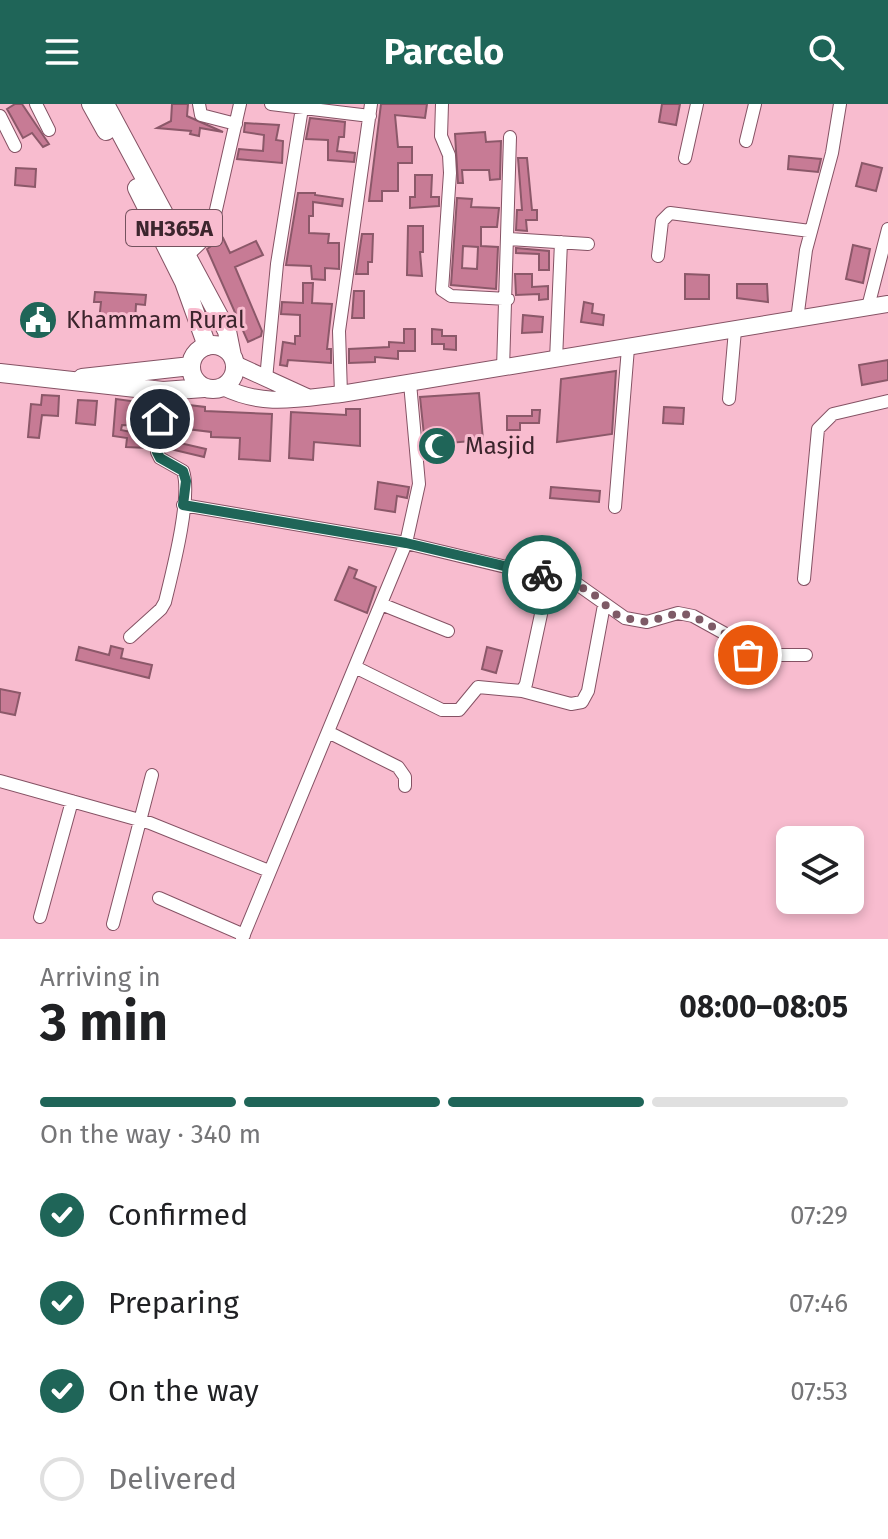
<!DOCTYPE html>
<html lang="en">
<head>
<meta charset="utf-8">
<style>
  body { margin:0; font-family:"Fira Sans",sans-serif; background:#f6f6f6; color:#202124; height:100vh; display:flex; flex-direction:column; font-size:30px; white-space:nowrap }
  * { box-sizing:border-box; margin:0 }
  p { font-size:26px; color:#757577 }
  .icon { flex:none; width:44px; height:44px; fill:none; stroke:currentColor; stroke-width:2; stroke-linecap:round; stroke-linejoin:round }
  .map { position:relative; height:835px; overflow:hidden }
  .panel { display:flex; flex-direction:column; background:#fff; flex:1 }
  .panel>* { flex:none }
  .buttons { position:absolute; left:776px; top:722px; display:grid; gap:16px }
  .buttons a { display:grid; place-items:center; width:88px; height:88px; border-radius:12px; background:#fff; box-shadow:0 4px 12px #0003; font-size:40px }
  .pin { position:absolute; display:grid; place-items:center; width:68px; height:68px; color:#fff; margin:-34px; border:4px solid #fff; border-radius:50%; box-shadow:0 2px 8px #0007 }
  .courier { position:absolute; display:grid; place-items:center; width:80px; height:80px; margin:-40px; border:6px solid #1f6558; border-radius:50%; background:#fff; color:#222; box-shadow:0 2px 10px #0007 }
  .head em { font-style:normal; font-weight:700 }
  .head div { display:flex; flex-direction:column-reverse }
  .head { display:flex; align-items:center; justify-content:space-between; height:136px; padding:0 40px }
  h1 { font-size:52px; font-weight:700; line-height:60px }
  .bar { display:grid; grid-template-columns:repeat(4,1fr); gap:12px 8px; align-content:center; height:96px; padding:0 40px }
  .bar i { height:10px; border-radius:6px; background:#e0e0e0 }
  .bar .on { background:#1f6558 }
  .bar p { grid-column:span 4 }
  ol { padding:0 40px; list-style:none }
  li { display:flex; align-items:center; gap:24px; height:88px }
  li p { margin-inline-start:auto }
  li .icon { padding:8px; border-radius:50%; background:#1f6558; color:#fff; stroke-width:4 }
  li:last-child { color:#757577 }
  li i { width:44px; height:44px; border:4px solid #e0e0e0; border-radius:50% }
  header { display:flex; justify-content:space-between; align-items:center; height:104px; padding:0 40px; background:#1f6558; color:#fff; font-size:36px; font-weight:700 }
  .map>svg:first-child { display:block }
</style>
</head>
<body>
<header><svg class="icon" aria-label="menu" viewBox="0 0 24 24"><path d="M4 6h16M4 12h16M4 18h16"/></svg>Parcelo<svg class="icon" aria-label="search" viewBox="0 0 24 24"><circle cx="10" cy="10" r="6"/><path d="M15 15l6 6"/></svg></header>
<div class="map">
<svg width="888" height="835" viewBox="0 0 888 835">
  <rect width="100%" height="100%" fill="#f8bccf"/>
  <!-- building -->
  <path fill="#c77b95" stroke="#8b5869" stroke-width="2" fill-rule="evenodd" d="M15,0h7l27,40 -6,3 -11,-14 -9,5 -16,-29z
    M172,0h16l-1,12 36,16 -23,-4 -1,8 -9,-2 1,-3 -34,-3 14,-7z
    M381,0h46l-2,14 -30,-3 3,32h14v16h-14v28h-16v10h-13z
    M662,0h18l-4,21 -17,-3z
    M310,14l35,4 -1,15h-5l-2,14 18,2 -1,9 -26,-2v-20l-22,-1z
    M245,19l34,2 -3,15 7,1 -1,22 -45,-4 2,-10 24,2 1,-16 -20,-3z
    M485,28l1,10 15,-1 -1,38 -10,1 -1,-10h-27l1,13h-5l-3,-49z
    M789,52l32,3 -3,13 -30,-3z
    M518,54h9l5,52h5v10h-11l1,11 -11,-1 1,-20h5z
    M862,59l20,5 -6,23 -20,-5z
    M16,64l20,1 -1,18 -20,-2z
    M415,71h17l-1,22h8v9l-29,2v-11h5z
    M298,89h17v2l28,4 -1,7 -29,-4v14h-4v17l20,1 -1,9h11v26l-14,-1v12l-13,-1 -1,-13 -25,-1z
    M457,94l15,1 -1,8 28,1 -2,19h-16v19l17,1 -2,42 -45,-4zM463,142l15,1 -1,22 -15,-1z
    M408,122h15v26h-3l2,24 -15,-1z
    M362,130h11l-1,28h-4v12h-12z
    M223,134l7,15 26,-12 7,14 -28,12 27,64 -1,5 -13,6 -41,-93z
    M853,141l17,4 -7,34 -17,-4z
    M516,144l33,3v19h-10v-16l-23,-1z
    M515,170h17v13l16,-1v13l-9,1v-6l-23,1z
    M685,170l24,1v24h-24z
    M303,179h10l-1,20 20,1 -5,45h4v14l-43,-3 -1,6 -7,-1 3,-23 12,2v-8h5v-21l-19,-1 1,-12 21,1z
    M737,180h30l1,18 -31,-4z
    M354,187h10v27h-12z
    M95,188l51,3 -1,10 -9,-1 -1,19 -36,-2 2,-19h-7z
    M584,198l9,2 -1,9 12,2 -1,10 -22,-3z
    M523,211l20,2 -1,15 -20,1z
    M404,225h11v22h-17v8l-23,-2v5l-26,1v-14l40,-2v-5l15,1z
    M432,225l10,1v6h14v14l-12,-1v-5h-12z
    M888,256v20l-26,5 -3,-20z
    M616,267l-4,63 -55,8 4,-63z
    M479,289l4,47 -58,5 -5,-48z
    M42,291l17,1 -1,20 -16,-1 -3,23 -11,-1 3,-33 10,1z
    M116,295l37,5 -2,22 -29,-1 -1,5 29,6 -2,12 -22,-1 1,-9 -14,-2z
    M78,296l19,1 -2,24 -19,-2z
    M172,299l33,4v4l67,3 -2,47 -31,-2 1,-21 -29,-1v-5l-40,-5z
    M664,303l20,1 -1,16 -20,-1z
    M346,305h14v37l-46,-4 -1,18 -24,-2 2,-46 55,3z
    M532,306h8l-1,13h-19v7h-13v-14h25z
    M167,336l39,9 -2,8 -38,-9z
    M378,378l31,5 -2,11 -10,-2 -2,16 -20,-3z
    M551,383l49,4 -1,11 -49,-4z
    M349,463l8,3 -3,8 22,9 -9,26 -32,-13z
    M111,542l12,3 -2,9 31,7 -3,13 -73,-18 3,-13 30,8z
    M487,543l15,4 -6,22 -14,-4z
    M0,585l20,4 -5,22 -15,-3z"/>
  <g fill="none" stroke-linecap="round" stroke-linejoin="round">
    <!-- minor casing -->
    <g stroke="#855264" stroke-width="14">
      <path id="minor" d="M36,0l13,26
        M199,0l2,11 35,9
        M271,0l99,12
        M442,0l-1,32 8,19 1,18 -8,117 9,6 57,3
        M0,12l15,30
        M746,37l9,-37
        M685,54l12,-54
        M509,135l79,5
        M188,151l18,-17 7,-15 27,-119
        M658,152l4,-35 8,-8 140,18
        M868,203l20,-78
        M797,216l9,-70 26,-97 8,-49
        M556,256l5,-118
        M503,265l7,-232
        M266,275l11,-115 25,-156
        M341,290l-2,-63 32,-227
        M729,295l6,-69
        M183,401l223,38 171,41 48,34 22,4 31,-9 15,3 38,21 17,18h58
        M615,403l13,-159
        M804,475l14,-150 15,-15 55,-13
        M381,500l67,27
        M130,533l31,-28 4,-7c7,-29 27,-105 18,-131l-23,-13 -3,-6 6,-61
        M355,563l87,43h17l19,-23 44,4 4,-7 23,-107
        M522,587l49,13 11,-2 6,-11 16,-86
        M328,628l70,35 7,10v9
        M0,677l150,42 119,48
        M159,794l85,37
        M40,813l32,-116
        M113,820l39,-149
        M242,835l164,-396 13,-59 -9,-101"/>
    </g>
    <!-- major casing -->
    <g stroke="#855264" stroke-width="18">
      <path id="major" d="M235,260l72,33
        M223,283c41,20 73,12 118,7l547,-90"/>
    </g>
    <!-- highway casing -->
    <g stroke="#855264" stroke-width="20">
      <path id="highway" d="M91,0l15,27
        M105,0l122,227 5,25
        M137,84l47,94 23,64
        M191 263a22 22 0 1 1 44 0a22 22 0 1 1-44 0Z
        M0,269l163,18 41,-3
        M82,274l109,-12"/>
    </g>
    <!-- minor -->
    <use href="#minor" stroke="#fff" stroke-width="12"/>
    <!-- major -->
    <use href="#major" stroke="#fff" stroke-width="16"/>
    <!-- highway -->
    <use href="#highway" stroke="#fff" stroke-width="18"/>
  </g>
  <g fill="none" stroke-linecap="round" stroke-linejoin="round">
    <!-- done -->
    <path stroke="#7e5a66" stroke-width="8" stroke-dasharray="0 14.4" d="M542,471l47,15 26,24 10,4 22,4 31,-9 15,3 38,21 17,18"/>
    <!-- route -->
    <path stroke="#1f6558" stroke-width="10" d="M160,315l-3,33 3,6 23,13 3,10 -3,24 223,38 136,32"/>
  </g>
  <!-- icons -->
  <defs>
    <g id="civic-disc" transform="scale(2)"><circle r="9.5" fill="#1f6558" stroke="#f8bccf"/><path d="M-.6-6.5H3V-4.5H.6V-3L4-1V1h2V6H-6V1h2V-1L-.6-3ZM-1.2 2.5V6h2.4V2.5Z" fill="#fff"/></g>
    <g id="mosque-disc" transform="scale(2)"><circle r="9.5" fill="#1f6558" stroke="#f8bccf"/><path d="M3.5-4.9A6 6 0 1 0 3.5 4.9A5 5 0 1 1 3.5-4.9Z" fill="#fff"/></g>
  </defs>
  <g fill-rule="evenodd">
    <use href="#civic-disc" x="38" y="216"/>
    <use href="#mosque-disc" x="437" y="342"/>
  </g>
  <g text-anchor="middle" stroke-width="6" stroke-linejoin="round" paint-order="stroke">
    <!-- shield labels -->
    <rect fill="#f8bccf" stroke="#74525e" stroke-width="2" x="126" y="106" width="96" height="36" rx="6"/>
    <g font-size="22" font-weight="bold" fill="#3c252d">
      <text x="174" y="132">NH365A</text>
    </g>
    <!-- poi labels -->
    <g font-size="24" fill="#3c252d" stroke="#f8bccf" text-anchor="start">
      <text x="66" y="224">Khammam Rural</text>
      <text x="465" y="350">Masjid</text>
    </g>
  </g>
</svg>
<div class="buttons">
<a><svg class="icon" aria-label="layers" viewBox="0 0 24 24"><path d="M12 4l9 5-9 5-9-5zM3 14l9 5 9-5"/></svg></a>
</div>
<div class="pin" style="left:748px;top:551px;background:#ea580c"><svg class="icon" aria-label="bag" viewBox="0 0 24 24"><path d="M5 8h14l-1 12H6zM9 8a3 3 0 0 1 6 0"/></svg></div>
<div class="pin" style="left:160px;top:315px;background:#1f2937"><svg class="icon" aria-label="home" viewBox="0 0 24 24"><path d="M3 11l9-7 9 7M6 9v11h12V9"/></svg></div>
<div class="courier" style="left:542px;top:471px"><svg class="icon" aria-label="bike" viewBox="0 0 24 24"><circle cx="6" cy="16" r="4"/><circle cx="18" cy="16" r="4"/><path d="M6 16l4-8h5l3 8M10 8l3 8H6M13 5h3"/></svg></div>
</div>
<section class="panel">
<div class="head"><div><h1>3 min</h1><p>Arriving in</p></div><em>08:00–08:05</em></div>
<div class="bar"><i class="on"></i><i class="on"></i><i class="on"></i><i></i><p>On the way · 340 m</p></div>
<ol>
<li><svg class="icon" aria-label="check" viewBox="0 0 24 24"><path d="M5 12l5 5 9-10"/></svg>Confirmed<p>07:29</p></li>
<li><svg class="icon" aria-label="check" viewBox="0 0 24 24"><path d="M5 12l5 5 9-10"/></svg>Preparing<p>07:46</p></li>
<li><svg class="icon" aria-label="check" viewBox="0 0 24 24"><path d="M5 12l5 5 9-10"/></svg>On the way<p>07:53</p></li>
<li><i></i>Delivered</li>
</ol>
</section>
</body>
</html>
